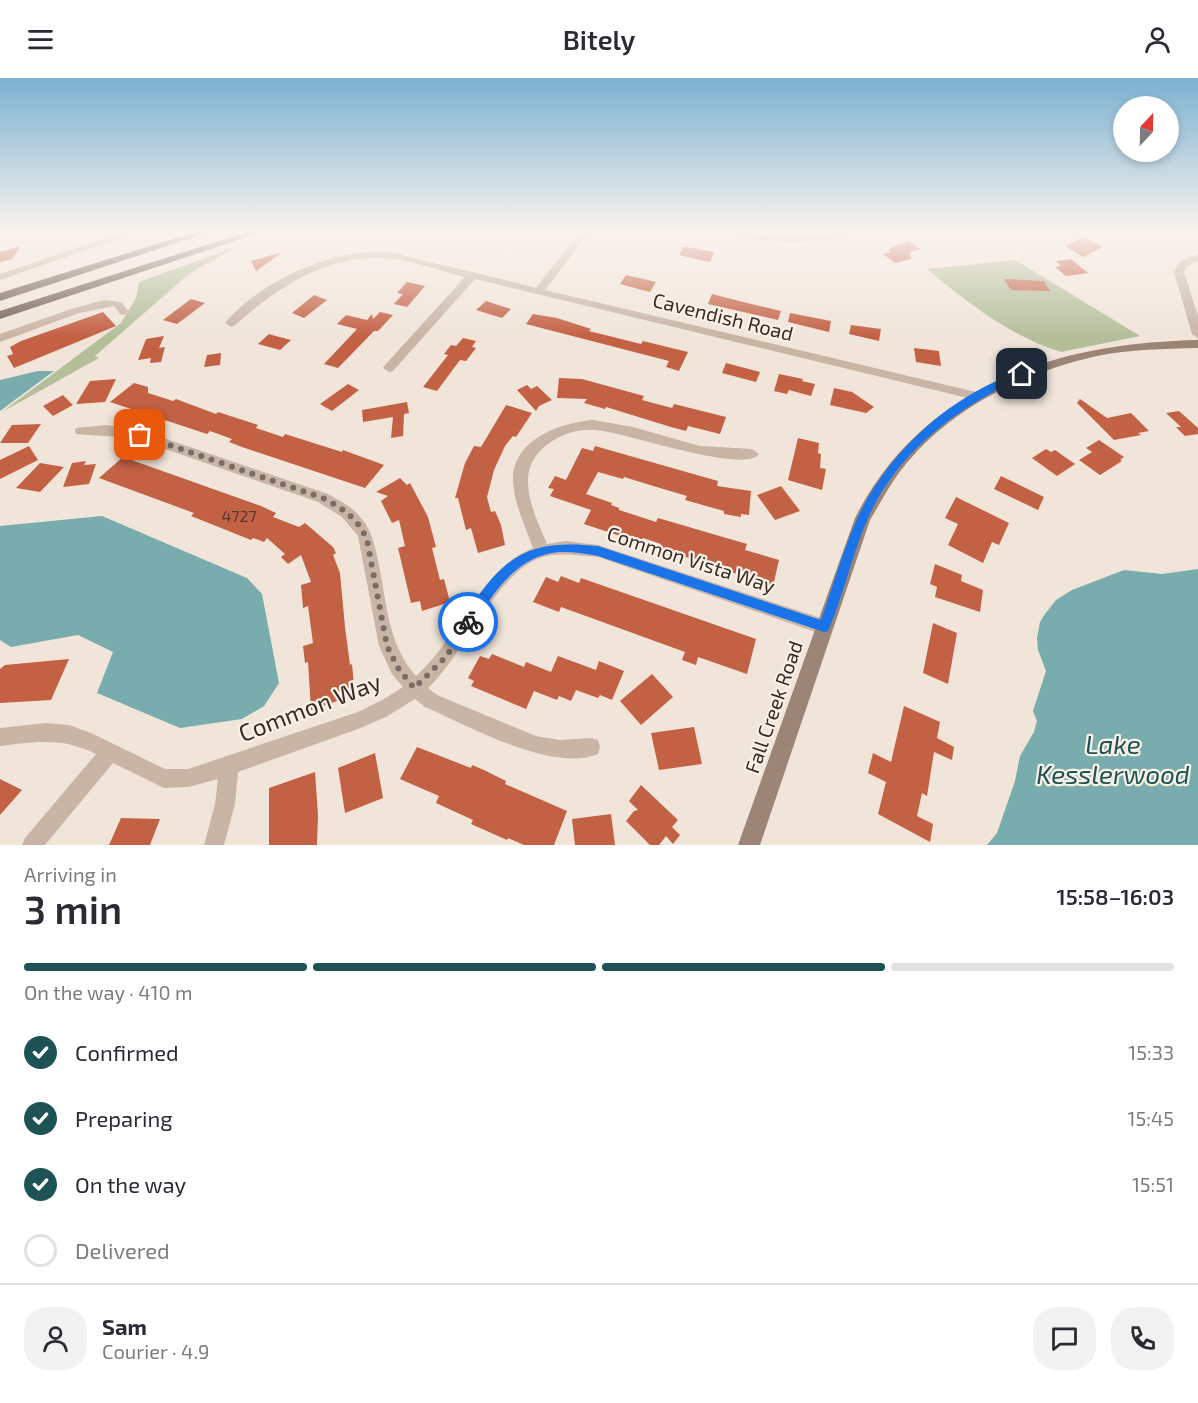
<!DOCTYPE html>
<html lang="en">
<head>
<meta charset="utf-8">
<style>
  body { margin:0; font-family:"Exo 2",sans-serif; background:#f2f2f3; color:#2b2b33; height:100vh; display:flex; flex-direction:column; font-size:22px; white-space:nowrap }
  * { box-sizing:border-box; margin:0 }
  p { font-size:20px; color:#7c7c81 }
  .icon { flex:none; width:33px; height:33px; fill:none; stroke:currentColor; stroke-width:2; stroke-linecap:round; stroke-linejoin:round }
  .map { position:relative; height:767px; overflow:hidden }
  .details { display:flex; flex-direction:column; background:#fff; flex:1 }
  .details>* { flex:none }
  .needle { width:39px; rotate:22deg }
  .fabs { position:absolute; left:1113px; top:18px; display:grid; gap:12px }
  .fabs a { display:grid; place-items:center; width:66px; height:66px; border-radius:50%; background:#fff; box-shadow:0 3px 9px #0003; font-size:30px }
  .pin { position:absolute; display:grid; place-items:center; width:51px; height:51px; color:#fff; margin:-26px; border-radius:12px; box-shadow:0 3px 9px #0006 }
  .courier { position:absolute; display:grid; place-items:center; width:60px; height:60px; margin:-30px; border:4px solid #1a73e8; border-radius:50%; background:#fff; color:#222; box-shadow:0 2px 8px #0007 }
  .summary em { font-style:normal; font-weight:600 }
  .summary div { display:flex; flex-direction:column-reverse }
  .summary { display:flex; align-items:center; justify-content:space-between; height:102px; padding:0 24px }
  h1 { font-size:39px; font-weight:600; line-height:45px }
  .bar { display:grid; grid-template-columns:repeat(4,1fr); gap:9px 6px; align-content:center; height:72px; padding:0 24px }
  .bar i { height:8px; border-radius:4px; background:#e1e1e2 }
  .bar .current { background:#1d5355 }
  .bar p { grid-column:span 4 }
  .line { display:flex; align-items:center; gap:15px; padding:0 24px; border-top:2px solid #e1e1e2 }
  .line div { flex:1 }
  .round { display:grid; place-items:center; flex:none; width:63px; height:63px; border-radius:24px; background:#f2f2f3 }
  ol { padding:0 24px; list-style:none }
  li { display:flex; align-items:center; gap:18px; height:66px }
  li p { margin-inline-start:auto }
  li .icon { padding:6px; border-radius:50%; background:#1d5355; color:#fff; stroke-width:4 }
  li:last-child { color:#7c7c81 }
  li i { width:33px; height:33px; border:3px solid #e1e1e2; border-radius:50% }
  header { display:flex; justify-content:space-between; align-items:center; height:78px; padding:0 24px; background:#fff; font-size:27px; font-weight:600 }
  .map>svg:first-child { display:block }
</style>
</head>
<body>
<header><svg class="icon" aria-label="menu" viewBox="0 0 24 24"><path d="M4 6h16M4 12h16M4 18h16"/></svg>Bitely<svg class="icon" aria-label="person" viewBox="0 0 24 24"><circle cx="12" cy="8" r="4"/><path d="M4 21q1-7 8-7t8 7"/></svg></header>
<div class="map">
<svg width="1198" height="767" viewBox="0 0 1198 767">
  <rect width="100%" height="100%" fill="#f1e5da"/>
  <!-- green -->
  <path fill="#b4bf9a" d="M238,168l-48,27 -95,83 4,2 -97,54 119,-89 15,-25 3,-16z
    M1015,182l125,76 -79,16c-51,-16 -93,-49 -134,-83z"/>
  <!-- water -->
  <path fill="#79acad" d="M38,293h16l-54,40v-31z
    M102,438l145,62 15,16 17,89 -15,23 -22,13 -62,9 -83,-35 16,-41 -35,-17 -67,12 -11,-7v-114z
    M1198,491v276h-211l10,-12 18,-52 5,-25 14,-24 3,-11 -4,-10 13,-40 -8,-21 -1,-12 3,-16 5,-8 11,-14 16,-10 52,-20 38,4z"/>
  <!-- building -->
  <path fill="#c36145" d="M1083,159l20,10 -20,10 -18,-11z
    M909,163l11,8 -10,3 1,7 -16,4 -12,-9 8,-2 -3,-2 4,-3z
    M21,168l-9,13 -12,3v-10z
    M683,169h4l27,5 -4,10 -31,-7z
    M279,175l1,1 -24,17 -5,-10z
    M1071,181l17,14 -22,3 -11,-9 6,-1 -5,-5z
    M626,197l30,7 -6,10 -30,-8z
    M1004,201l40,2 6,10 -39,-1z
    M407,204l18,4 -18,21 -13,-3 9,-10 -6,-1z
    M712,216l31,8 38,9 -3,9 -70,-16z
    M314,217l13,5 -23,18 -12,-5z
    M191,221l14,4 -28,21 -14,-4z
    M486,223l25,8 -9,9 -26,-8z
    M103,234l13,14 -102,42 -7,-12 6,-2 -3,-7 11,-6z
    M380,234l13,3 -15,16h-4l-36,37 -14,-4 33,-35 -20,-5 9,-9 21,5 5,-6 1,5z
    M790,235l41,8 -2,11 -41,-10z
    M533,236l24,4 34,11 -2,2 52,13 2,-3 45,11 -9,19 -13,-4 3,-6 -143,-37z
    M851,247l30,4 -2,12 -30,-7z
    M269,256l3,1 19,5 -11,10 -22,-6z
    M164,258l-5,12 6,-1 -4,15 -11,1 1,-5 -13,2 8,-21z
    M463,260l13,3 -4,6 4,1 -10,13 -6,-1 -23,31 -14,-4 25,-32 -4,-1 7,-9 5,1z
    M914,270l25,3 2,15 -25,-4z
    M221,275l-1,12 -16,2 3,-12z
    M726,285l34,9 -4,10 -34,-9z
    M779,296l24,5 -1,2 13,3 -4,12 -22,-6 -2,4 -13,-3z
    M559,300l23,1 62,17 -2,4 30,8 2,-4 52,13 -6,17 -32,-8 -2,5 -15,-4 -65,-20 -1,2 -21,-6 3,-4 -30,-1z
    M116,301l-11,23 -29,2 14,-23z
    M134,305l14,4v6l25,8 3,-2 40,15 2,-2 40,13 -2,3 27,9 2,-3 57,18 1,-2 41,15 -19,23 -123,-41 -13,-5 3,-3 -22,-8 -3,3 -97,-32z
    M348,306l11,6 -27,21 -12,-7z
    M527,307l4,4 6,-3 15,14 -13,6 -3,5 -19,-21z
    M834,310l18,4 22,15 -8,6 -36,-8z
    M63,317l10,10 -20,11 -10,-10z
    M1080,321l27,19 24,-5 18,18 -11,2 3,2 -27,5 -37,-37z
    M407,324l2,11 -5,1 -1,22 -12,2 2,-21 -30,5 -1,-12z
    M506,327l26,8 -16,24 -3,-1 -8,10 -11,24 -7,27 4,15 4,-1 6,14 4,20 -27,8 -7,-25 -5,2 -8,-32h-3l10,-35 9,-17 7,1z
    M1179,333l19,17v6l-13,2 -9,-9h5l-15,-14z
    M41,346l-13,19h-28l12,-18z
    M798,360l21,5 -1,10 3,1 -1,14 6,1 -4,21 -34,-10z
    M1099,362l25,17 -4,3 2,1 -22,14 -21,-15 13,-8 -6,-4z
    M29,368l9,14 -38,19v-19z
    M595,368l123,35 -1,5 34,5 -2,24 -8,-1v3l-17,-3v-3l-39,-11 2,-4 -27,-8 -36,-11 -1,2 -25,-7 -12,22 26,9 -1,2 8,3v2l37,12 2,-4 89,26 -2,6 34,10 -6,26 -114,-38 2,-4 -18,-6 -2,2 -11,-3 -1,2 -45,-15 7,-14 -41,-14 4,-7 -6,-1 7,-12 11,4 16,-32 11,3z
    M1046,371l5,3 4,-2 20,14 -18,12 -25,-18z
    M123,379l138,49 15,7 -3,4 26,10 6,-4 28,24 3,6 -3,2 7,18 5,54 5,38 2,-1 3,31 -44,15 -3,-48 -3,1 -2,-17 10,-3 -5,-37 -5,2 -2,-23 10,-3 -10,-27 -13,9 -7,-7 4,-3 -18,-16 -3,4 -11,-4 -2,2 -60,-24 3,-3 -95,-35z
    M86,383l-2,4 12,-1 -7,20 -26,3 9,-24z
    M40,385l24,4 -24,25 -24,-4z
    M1001,398l43,21 -6,13 -44,-21z
    M400,400l7,7 3,-2 18,34 8,30 -4,1 8,32 4,-1 6,23 -28,9 -2,-10 -9,2 -13,-55 7,-2 -6,-26 -7,3 -11,-22 7,-5 -12,-4z
    M781,408l19,25 -25,9 -18,-25z
    M956,419l53,26 -10,22 -7,-3 -9,21 -35,-18 10,-21 -13,-6z
    M935,486l27,11 -1,6 22,9 -3,22 -45,-15 2,-10 -7,-3z
    M561,498l18,7 2,-5 175,61 -9,35 -49,-17 -2,8 -14,-5 3,-8 -124,-45 -2,5 -26,-10 13,-25 12,5z
    M933,545l24,10 -9,51 -25,-11z
    M492,576l32,13 2,-5 25,10 7,-16 38,14 3,-9 25,10 -12,29 -12,-5 -2,3 -22,-8 -5,11 -12,-5 -2,4 -23,-9 -8,18 -55,-23 3,-5 -6,-3 12,-22 9,3z
    M69,581l-18,41 -51,3v-34l5,-4z
    M652,596l21,23 -32,28 -21,-24z
    M904,628l36,16 -3,16 17,9 -2,13 -18,-8 -7,44 -5,-3 -5,23 16,8 -3,18 -52,-28 8,-32 -18,-9 5,-20 18,9z
    M694,649l8,37 -43,6 -8,-37z
    M417,669l54,21 1,-3 12,5 22,11 -1,3 62,27 -13,34h-30l-16,-7 -1,2 -36,-16 2,-4 -37,-17 3,-7 -39,-17z
    M375,675l8,45 -38,15 -7,-45z
    M315,694l3,43 -1,30h-48v-57z
    M0,701l22,11 -22,25z
    M641,707l37,35 -6,7 8,8 -7,9 -7,-8 -7,9h-9l-24,-24 8,-10 4,-1 -9,-9z
    M611,736l4,31h-40l-3,-26z
    M121,740l39,1 -10,26h-41z"/>
  <g fill="none" stroke-linecap="round" stroke-linejoin="round">
    <!-- street -->
    <path fill="#c8b5a6" fill-rule="evenodd" d="M129,152h14l-143,50v-6z
      M581,152h10l-46,60 431,102 6,4 -6,4 -501,-121 -82,92 -4,1 -6,-4 2,-3 80,-88c-25,-6 -56,-18 -81,-19 -59,-3 -108,31 -149,67l-4,2 -6,-4c33,-40 107,-75 160,-71 16,1 33,8 49,11 34,8 68,16 102,25z
      M725,152h19l47,6 66,-6c-22,16 -110,15 -132,0z
      M1198,176v7l-11,5 -3,6 14,44v22l-6,-4 -18,-62 5,-10z
      M104,222l17,2 8,10 -5,3 -4,-1 -6,-8 -35,7 -79,29v-8l71,-25z
      M593,342l40,7 67,19 52,3 7,5c-14,21 -137,-23 -164,-24 -18,-1 -33,4 -47,14 -36,26 -15,67 -1,100l19,-3 32,4 226,74 6,3 2,5 -2,5 -6,3 -226,-78c-18,-1 -37,-5 -55,0 -46,13 -78,97 -115,131l9,7 99,41 24,4 31,-2 7,2 2,7 -2,7c-47,19 -129,-28 -173,-47l-10,-8 -29,18 -28,12 -120,43 -3,32 -11,41h-20l11,-41 3,-25 -30,8 -24,1 -51,-25 -68,82h-23l3,-7 71,-84c-34,-17 -60,-12 -96,-8v-18l46,-5 23,2 22,8 74,36h23l170,-57 26,-13 19,-12 -11,-13 -13,-28 -21,-110 -16,-19 -24,-15 -185,-64 -57,-4 -1,-3 1,-3 29,-3 29,3 194,66c12,7 25,13 33,24 12,14 14,29 18,47 8,40 9,79 37,111 44,-39 61,-104 117,-128 -8,-22 -19,-44 -20,-67 -1,-41 46,-58 80,-61z"/>
    <!-- secondary -->
    <path fill="#9c8477" fill-rule="evenodd" d="M1198,262v8c-34,1 -68,1 -101,8 -77,17 -157,57 -203,124 -9,13 -16,27 -24,40l-110,325h-22l117,-327c68,-134 203,-175 343,-178z"/>
    <!-- primary -->
    <path fill="#766158" fill-rule="evenodd" d="M201,152h15l-216,71v-8z
      M253,152h15l-268,89v-8z"/>
  </g>
  <!-- sky -->
  <linearGradient id="sky" x2="0" y2="1"><stop stop-color="#7bb1d0"/><stop offset="0.59" stop-color="#f9f3ee"/><stop offset="1" stop-color="#f9f3ee" stop-opacity="0"/></linearGradient>
  <rect width="1198" height="259" fill="url(#sky)"/>
  <!-- route -->
  <path fill="#1a73e8" d="M1022,293l4,3 -1,2c-65,30 -127,74 -157,142 -16,36 -24,76 -40,113l-4,1 -226,-76c-11,-2 -23,-4 -34,-4 -45,0 -70,40 -92,74h-8c-3,-9 6,-17 11,-25 34,-51 63,-61 123,-55l223,74c12,-34 22,-70 37,-103 31,-66 94,-123 164,-146z"/>
  <g fill="none" stroke-linecap="round" stroke-linejoin="round">
    <!-- done -->
    <path stroke="#776c66" stroke-width="6" stroke-dasharray="0 10.8" d="M140,357l183,63c20,11 35,20 44,42l20,106 11,22 16,20 32,-31 22,-35"/>
  </g>
  <g text-anchor="middle" stroke-width="4.5" stroke-linejoin="round" paint-order="stroke">
    <!-- number labels -->
    <g font-size="16" fill="#58382e">
      <text x="239" y="444">4727</text>
    </g>
    <!-- street labels -->
    <g font-size="20" fill="#352b27" stroke="#f9f0e6">
      <text transform="translate(723 239) rotate(14)" y="7">Cavendish Road</text>
      <text transform="translate(691 482) rotate(18)" y="7">Common Vista Way</text>
      <text transform="translate(774 629) rotate(-71)" y="7">Fall Creek Road</text>
    </g>
    <!-- near-street labels -->
    <g font-size="24" fill="#352b27" stroke="#f9f0e6">
      <text transform="translate(310 630) rotate(-21)" y="8">Common Way</text>
    </g>
    <!-- near-water labels -->
    <g font-size="26" font-style="italic" fill="#1d5355" stroke="#f9f0e6">
      <text x="1113" y="676">Lake<tspan x="1113" dy="30">Kesslerwood</tspan></text>
    </g>
  </g>
</svg>
<div class="fabs">
<a><svg class="needle" viewBox="-14 -14 28 28"><path d="M0-13l5 13h-10z" fill="#e53935"/><path d="M0 13l5-13h-10z" fill="#7c7c81"/></svg></a>
</div>
<div class="pin" style="left:140px;top:357px;background:#ea580c"><svg class="icon" aria-label="bag" viewBox="0 0 24 24"><path d="M5 8h14l-1 12H6zM9 8a3 3 0 0 1 6 0"/></svg></div>
<div class="pin" style="left:1022px;top:296px;background:#1f2937"><svg class="icon" aria-label="home" viewBox="0 0 24 24"><path d="M3 11l9-7 9 7M6 9v11h12V9"/></svg></div>
<div class="courier" style="left:468px;top:544px"><svg class="icon" aria-label="bike" viewBox="0 0 24 24"><circle cx="6" cy="16" r="4"/><circle cx="18" cy="16" r="4"/><path d="M6 16l4-8h5l3 8M10 8l3 8H6M13 5h3"/></svg></div>
</div>
<section class="details">
<div class="summary"><div><h1>3 min</h1><p>Arriving in</p></div><em>15:58–16:03</em></div>
<div class="bar"><i class="current"></i><i class="current"></i><i class="current"></i><i></i><p>On the way · 410 m</p></div>
<ol>
<li><svg class="icon" aria-label="check" viewBox="0 0 24 24"><path d="M5 12l5 5 9-10"/></svg>Confirmed<p>15:33</p></li>
<li><svg class="icon" aria-label="check" viewBox="0 0 24 24"><path d="M5 12l5 5 9-10"/></svg>Preparing<p>15:45</p></li>
<li><svg class="icon" aria-label="check" viewBox="0 0 24 24"><path d="M5 12l5 5 9-10"/></svg>On the way<p>15:51</p></li>
<li><i></i>Delivered</li>
</ol>
<div class="line" style="height:108px"><a class="round"><svg class="icon" aria-label="person" viewBox="0 0 24 24"><circle cx="12" cy="8" r="4"/><path d="M4 21q1-7 8-7t8 7"/></svg></a><div><b>Sam</b><p>Courier · 4.9</p></div><a class="round"><svg class="icon" aria-label="chat" viewBox="0 0 24 24"><path d="M4 5h16v11H9l-5 4z"/></svg></a><a class="round"><svg class="icon" aria-label="phone" viewBox="0 0 24 24"><path d="M5 4h4l2 5-3 2q2 4 5 5l2-3 5 2v4C11 20 4 13 5 4z"/></svg></a></div>
</section>
</body>
</html>
